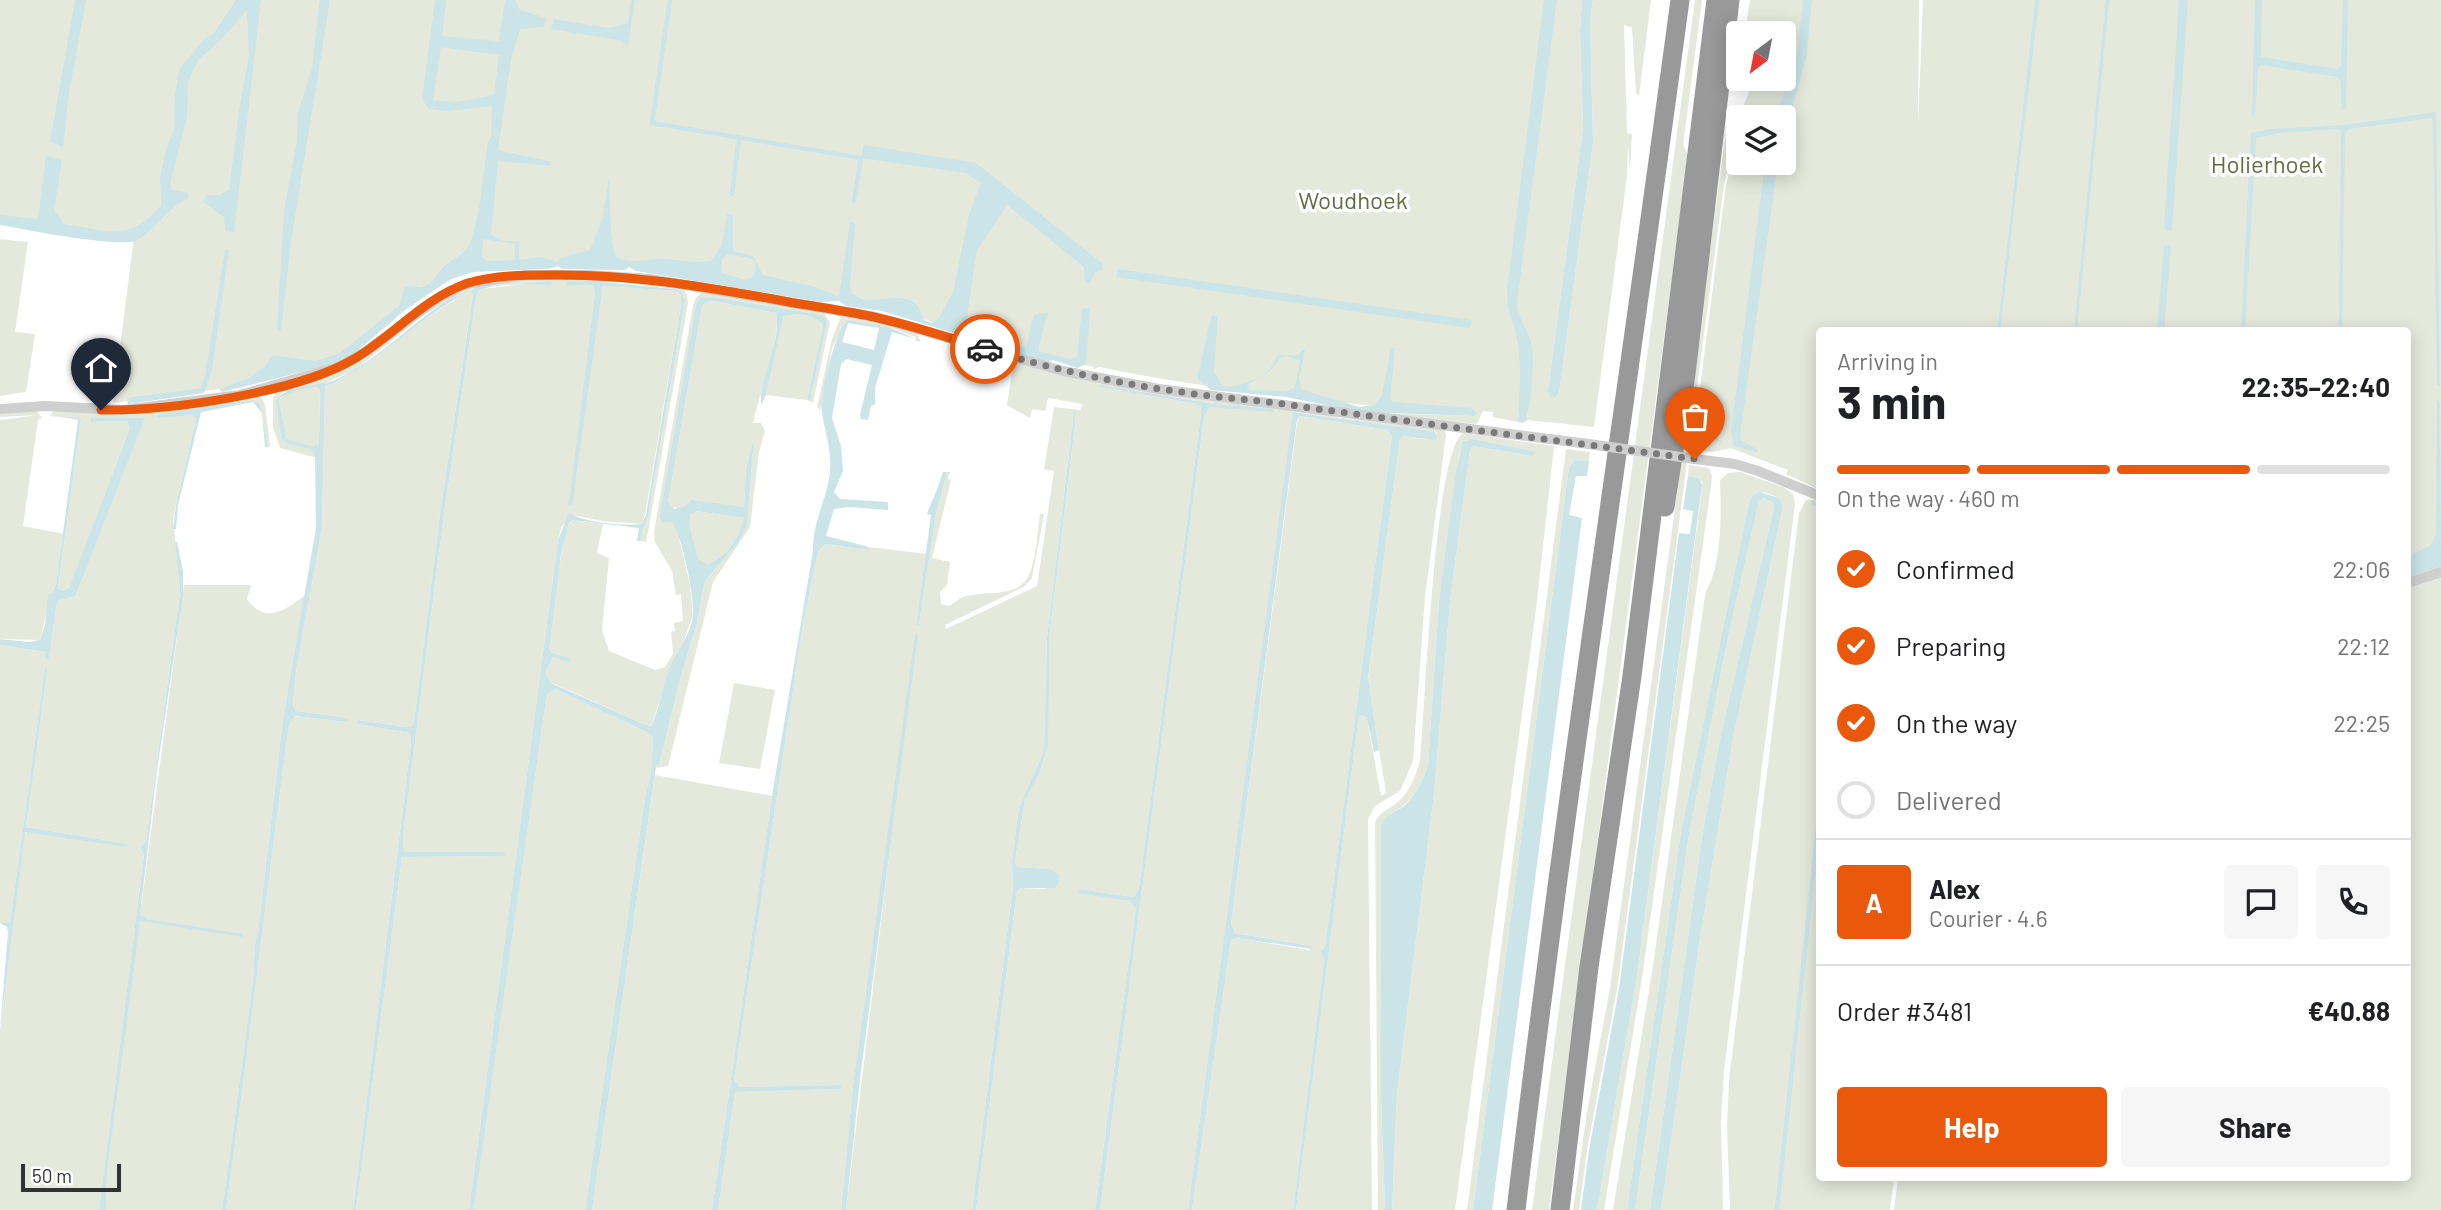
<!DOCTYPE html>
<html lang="en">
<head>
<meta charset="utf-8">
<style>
  body { margin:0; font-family:Barlow,sans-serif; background:#f6f6f6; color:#202124; height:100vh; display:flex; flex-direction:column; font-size:26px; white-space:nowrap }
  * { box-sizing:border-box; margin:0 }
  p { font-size:23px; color:#757577 }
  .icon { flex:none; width:38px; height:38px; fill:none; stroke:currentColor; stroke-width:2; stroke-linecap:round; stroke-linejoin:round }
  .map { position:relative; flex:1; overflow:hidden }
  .side { position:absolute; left:1816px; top:327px; width:595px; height:854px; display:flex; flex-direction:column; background:#fff; border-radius:7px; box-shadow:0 4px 18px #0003 }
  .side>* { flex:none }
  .needle { width:46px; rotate:212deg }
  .buttons { position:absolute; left:1726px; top:21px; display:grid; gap:14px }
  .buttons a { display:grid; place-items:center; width:70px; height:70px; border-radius:7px; background:#fff; box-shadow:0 4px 18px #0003; font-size:35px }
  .scale { position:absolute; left:21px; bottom:18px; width:100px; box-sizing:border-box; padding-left:7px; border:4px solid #323232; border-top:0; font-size:19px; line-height:24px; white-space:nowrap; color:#323232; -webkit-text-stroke:5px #fff; paint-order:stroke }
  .pin { position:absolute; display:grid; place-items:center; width:60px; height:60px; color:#fff; margin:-72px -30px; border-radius:50% 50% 50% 0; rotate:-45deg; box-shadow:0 0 7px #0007 }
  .pin .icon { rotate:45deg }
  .courier { position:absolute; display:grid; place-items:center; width:70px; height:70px; margin:-35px; border:5px solid #ea580c; border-radius:50%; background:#fff; color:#222; box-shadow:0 2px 9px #0007 }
  .overview em { font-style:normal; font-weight:700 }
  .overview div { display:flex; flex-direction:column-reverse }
  .overview { display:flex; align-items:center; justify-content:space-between; height:119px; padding:0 21px }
  h1 { font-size:46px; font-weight:700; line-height:52px }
  .bar { display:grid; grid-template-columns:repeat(4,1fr); gap:10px 7px; align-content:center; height:84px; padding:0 21px }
  .bar i { height:9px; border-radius:5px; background:#e0e0e0 }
  .bar .current { background:#ea580c }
  .bar p { grid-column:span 4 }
  .line { display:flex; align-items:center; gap:18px; padding:0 21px; border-top:2px solid #e0e0e0 }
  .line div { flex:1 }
  .round { display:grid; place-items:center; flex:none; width:74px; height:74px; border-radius:7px; background:#f6f6f6 }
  ol { padding:0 21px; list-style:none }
  li { display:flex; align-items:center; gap:21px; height:77px }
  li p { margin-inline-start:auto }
  li .icon { padding:7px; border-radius:50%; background:#ea580c; color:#fff; stroke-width:4 }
  li:last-child { color:#757577 }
  li i { width:38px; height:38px; border:4px solid #e0e0e0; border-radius:50% }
  .action { display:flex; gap:14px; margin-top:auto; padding:14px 21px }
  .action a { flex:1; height:80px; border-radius:7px; background:#ea580c; color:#fff; font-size:28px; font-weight:700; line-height:80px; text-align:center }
  .action a+a { background:#f6f6f6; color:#202124 }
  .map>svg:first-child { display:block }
</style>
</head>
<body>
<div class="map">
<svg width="2441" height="1210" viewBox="0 0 2441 1210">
  <rect width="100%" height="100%" fill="#fff"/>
  <!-- green -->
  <path fill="#e5e9dc" d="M0,0h1582l-2,30 3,98 -35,262 11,3 34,-250 -3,-124 3,-19h58l-12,96 -3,-3 -4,-65 -8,-3 3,108 5,1 -2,37 -2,-26 -1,31 -33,251 -67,-7 1,-7 -10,-1v10l-25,-5v-5l-10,-1 -6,13 -94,-8 -8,-3 99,3c-125,-12 -251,-24 -375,-49l-5,2v-2l-60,-13 -155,-49 -202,-34 -81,-9 -131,5 -22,12 -102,79 -107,29 -121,16 21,-166 -134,-17z
    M1695,0h7l-19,145 5,10 -139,1055h-17z
    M1750,0h169l-1,125 5,-125h112l-38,331h-177v159l-34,-16 2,-4 -57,-22 -18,4 -21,-2 34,-265 9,-34h-2l-9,33 -107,805 -30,161 -8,60h-6l14,-98 23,-124 115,-849 13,-20v44h45v-46h-44l15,-38h29v-46h-38z
    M2037,0h404v1210h-547l4,-32h510v-847h-409z
    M0,239l28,3 -13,90 20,2 -9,58 -26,4z
    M526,278h85l72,11 4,6 1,8 -40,229 -2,10 -6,-1 8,-25 37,-215 -4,-10 -5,-2 -58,-7 -51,1v3l25,-1 3,7 -25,213 33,-219 73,5 5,4v10l-36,210 -3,9 -39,-3 -31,-6 -11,13 -3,12 -89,670h-113l46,-353 103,-1 -5,-4h-94l-3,-5 1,-19 41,-321 32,-215 5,-3 69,-8 -75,6 -6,4 3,2 -32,213 -27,216 -3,5h-4l-48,-7 -1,4 52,9 1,9 -58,468h-127c23,-161 41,-323 63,-485l4,-9 55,6 -1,-4 -51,-7 -3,-6 3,-34 26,-143 3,-141c49,-21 85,-62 132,-88l-1,-3 -35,21 -66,53 -35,15 -36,7 -7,6 4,40 33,12 3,8 -37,-10 -7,-21v-30l8,-8 27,-8 149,-89 5,1 7,-6z
    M702,292l122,21 6,9 -17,81 -3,-2 16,-83 -126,-20 -37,224h8l6,8 13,55 3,30 -14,39 -8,12 -20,61 -103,-46 -3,-7 8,-17 17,4 1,-3 -19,-5 -3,-4 1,-27 15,-89 6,-13 32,4 -6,29 12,5 -7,72 7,21 46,19 10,-3 8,-13 -2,-22 4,-1 -1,-8 9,-2 -2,-27 -5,1 -4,-24 -17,-29 -1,-10 38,-221 3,-12z
    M713,301l63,12c5,29 -17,81 -23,110h8l4,8 -6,21 -9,75 -37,55 -45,184 -12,2 3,-5 20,-80 18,-60 7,-38 3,-7 31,-35 9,-17 7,-89 -8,31 -2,39c-16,-1 -66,3 -75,0l-1,-5 34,-195 3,-4z
    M786,314c12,0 30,1 37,11l-16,75 -41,-5 15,-74z
    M841,317l25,1 51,16 4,8 -6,-1 1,-4 -30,-11 -38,-6 -16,28 -11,62 -4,-3 15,-68z
    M1016,363l333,56 86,9 9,2 2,4 -21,163 -12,164 -13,30 -25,15 -7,13 4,391h-76l63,-495h4l4,4 14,77 5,-3 -18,-114 32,-240 3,-3 21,3 13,-6 -141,-21 -3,4 -105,794h-88l104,-792 5,-11 64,3 -58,-6 -114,-19v2l96,17 4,3v7l-62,474 -5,9 -55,-8v3l51,9 6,7 -41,302h-119l41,-319 4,-3 23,1 15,-7 -9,-13 -33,-2 -2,-6 10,-61 21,-48 3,-113 26,-213 1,-14 -2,-1 -27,227 -3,113 -25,56 -7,53 1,27 -41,323h-126l70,-575 -63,450 -12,125h-123l17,-118 105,-3 1,-4 -101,2 -6,-7 69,-456 15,-72 7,-8 43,6 1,-3 57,7 -10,71h3l17,-111 11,-42h3l-2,7 3,1 -19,78 18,4 -3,23 -7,7 1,12 8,2c5,-3 10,-7 14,-9 20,-7 56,2 66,-22 8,-18 8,-42 11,-61h4l-12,64 -7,8 -80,39 1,4 91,-43 17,-115 -10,-2 10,-62 27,3 1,-6 -34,-6 -3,13 -13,-2 -2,9 -23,-13 6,-40z
    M317,387l3,1 -1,56 -7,2 -25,-7 -8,-38c8,-12 25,-12 38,-14z
    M251,396l10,1 4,8 5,41 -2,1 -8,-43 -7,-4 -96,16 37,-1 2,4 -23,99 7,74 -34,250 -6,5 4,8 -45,355h-99v-180l24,-195 3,-4 100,15 1,-2 -102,-17 19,-158 -35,254h-10v-278l45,7 4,6 8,-57 18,-5 2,-4 66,-174 -52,4 36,-1 3,7 -61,161 -6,2 -5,-3 23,-169 -31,-3 4,-6 70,3z
    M36,411l6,7 -4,2 -15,106 41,8 -8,51 -5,9 -11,46 -40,-1v-219l38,-5 -38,2v-4z
    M1298,416l90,14 4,6 -67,511 -5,4 4,9 -31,250h-101l39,-270 6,-2 72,12 2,-4 -76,-13 -4,-9z
    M1463,433l91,13 -18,163 -81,601h-63l5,-117 37,-298 16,-194 20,-151 3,-4 59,10 -66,-16 -7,15 -20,146 -11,164c-5,15 -12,30 -24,40 -8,7 -19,10 -23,19v275l4,111h-7l-3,-386c3,-13 15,-14 24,-23 11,-10 17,-26 21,-40 5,-47 14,-310 43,-328z
    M1566,449l24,3 -1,9 -15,-1 -5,7 -96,743h-6z
    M1689,465l20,3 3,7 -1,11 -69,492 -38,232h-7l40,-234 64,-480 1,-13 -3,-5 -11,-2z
    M1740,472l43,15 10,7 2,9 -71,567 -3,50 2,90h-62l39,-271 33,-201 50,-232 -4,-8 -15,-6 -13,5 -3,10 -67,325 -54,378h-14l41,-251 51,-364c2,-7 6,-13 8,-20 9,-31 8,-64 7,-95l8,-7z
    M1764,498l9,4 1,5 -54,232 -18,98 -52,373h-15l54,-376 38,-192 32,-141z
    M1818,499l2,1v678h74l-4,32h-160l-3,-83 2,-47 70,-567 7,-13z
    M695,511l50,7c-7,21 -17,39 -38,46l-9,-4 -8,-33v-13z
    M184,585h67l-4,14c18,26 39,11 58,-4l-22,124 -25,214c-4,6 -4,36 -5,47 -10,77 -20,153 -31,230h-116l1,-37 31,-247 2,-5h6l47,7 -50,-10 -3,-4z
    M734,683l41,7 -15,79 -41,-6z
    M555,689l85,40 11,5 2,5 -2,35 -6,24 -60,412h-112l73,-510 2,-6z
    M655,775l117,21 -60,414h-120z"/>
  <!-- water -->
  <path fill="#cae4e8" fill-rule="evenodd" d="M75,0h11l-17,94 -6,53 -13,-5z
    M236,0h25l-27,233 -9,-3 -1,-13 -21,-15 3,-7h14l9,-5 10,-80 10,-54 -2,-46 -25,29 -24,21 -10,21 -1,37 -17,66 2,6 16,3v6c-19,7 -32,30 -50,41 -17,9 -114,-11 -138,-15v-10l38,4 8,-63 16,4 -8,50 10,14c43,6 65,20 97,-19l-1,-27 6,-29 8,-19 1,-36 4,-24 25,-31 10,-6z
    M320,0h9v6l-38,236 -10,89h-4l7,-121 13,-70 1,-27 14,-46z
    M435,0h11l-4,36 57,5 6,-41h10l5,10 26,8 -2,9 -24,2 -9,30 -13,91 54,12 -1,4 -53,-5 -7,74 12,6h16v19l22,-3 17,5 3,-4 29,-8 13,-33 6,-40 2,58 4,22c17,7 27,3 45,2 18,0 33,5 51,2l11,-16 5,-31 6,1v36l20,5 10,19 53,12 23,10 11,-75 5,2 -5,60 2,10c5,2 9,6 15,6 23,1 49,-13 57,20l8,3 6,-4 15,-27 16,-77 12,-32 -15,-10 -105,-15 3,-13 112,18 127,101 -1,6 -6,2 -7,12 -4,-3 -1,-14 -77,-62 -30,45 -10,66 1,9 5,5 53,18 8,-33 15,-3 -4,9 -7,30 32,8 7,-3 5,-47 8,-1 -4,56 -9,4 -24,-8 -5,2 -166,-51 -36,-5 -7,-5 -19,1 -184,-31 -7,-4 -4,3 -63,-1 -4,-3 -10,3 -75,3 -22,7 -46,31 -50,43 -21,11 -112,28 -3,-3 31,-11 15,-12 8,-11 43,6 24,-8 59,-47 6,-20 18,1 8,-4 13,-17 19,-13 8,-11 8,-33 9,-67 3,-5 1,-31 -45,5 -18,-2 -7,-10zM441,47l58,8 -5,40 -37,7 -24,-2zM483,239l32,5v16l-29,1 -4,-5zM728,254l24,5 3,3 -1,13 -8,5 -25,-7 1,-15z
    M631,0h4l-7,46 -9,-6 -68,-11 3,-10 56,9 18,-5z
    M1544,0h13l-40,301c0,17 13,30 15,47 3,23 -2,48 -5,72l-4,3 -5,-1c1,-25 4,-53 0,-78 -3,-21 -12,-31 -11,-54z
    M1582,0h11l-3,19 3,124 -34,250 -5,5 -5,-2 -1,-6 35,-262 -3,-98z
    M1803,0h9l-6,58 -23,84v-25h-7l22,-66z
    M2035,0h4l-39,331h-3z
    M2106,0h3l-32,331h-3z
    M2179,0h9l-16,231h-4l-4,-3z
    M2255,0h7l-1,57 77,12 3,-4 2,-65h5l-2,109h-5v-27l-3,-5 -77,-12 -3,3 -3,48 -3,1z
    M2436,112l4,274h-3l-4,-264 -2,-4 -82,11 -4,5 -3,197h-3l2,-200 -5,-2 -57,4 -23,5 -11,193h-4l10,-198 19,-4 74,-4z
    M1765,163h13l-38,272 1,6 16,8v3l-23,-6 -3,-14z
    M2164,245l7,1 -7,85h-7z
    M225,250h4l-17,120 -8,23 -76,11 -1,-6 74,-10 4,-12z
    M1118,269l353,51 1,2 -3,6 -353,-51z
    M551,281l1,4c-19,0 -62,-3 -75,7l-32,215 -41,321 -1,19 3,5h94l5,1v3l-103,1 -46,353h-3l58,-468 -1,-9 -52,-9v-4l49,7h4l3,-5 27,-216 32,-212 -3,-3 6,-4z
    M591,281l85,8 5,2 4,10 -37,215 -8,25h-3l2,-13 -67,-8 -3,3 -8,31 -12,95 3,4 19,5 -1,4 -17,-5 -8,17 8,10 98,43c9,-19 11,-42 20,-62 7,-15 20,-32 22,-49 2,-16 -11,-84 -22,-94h-8l-3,-6 36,-211 4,-7 12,-1 102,17 12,4 1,3 -17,80 -3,-1 16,-75c-7,-10 -30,-14 -40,-8l-17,78 -5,10c-2,-29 21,-61 15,-92l-63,-12 -8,2 -3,4 -34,195 6,7 12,-3 5,-6 53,7 2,-39 8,-31 -7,89 -9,17 -31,35 -3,7 -7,38 -18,60 -20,81 -3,3 -64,443h-7l60,-412 6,-25 2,-34 -2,-5 -11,-5 -85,-40 -7,5 -2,6 -71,500 -2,10h-4l89,-670 11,-27c16,10 54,13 73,11l4,-9 35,-210v-10l-5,-4 -73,-5 -31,219h-3l26,-213 -3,-7 -25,1v-4zM696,511l48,7c-6,21 -16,39 -37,46l-9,-5 -8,-32v-13z
    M456,295l1,3c-46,27 -83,68 -132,89l-3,141 -26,143 -3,34 3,6 52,7v4l-54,-6 -5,9c-22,162 -40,324 -63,485h-4c11,-77 21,-154 31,-230 1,-11 1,-41 5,-47l25,-214 33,-191 -1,-75c-9,-9 -25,-4 -34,-15l-5,-37c9,-17 42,-14 59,-21 45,-20 78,-60 121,-85zM317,387l3,2 -1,55 -7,2 -25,-7 -8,-38 2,-4 14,-6z
    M1212,315l5,2v8l-3,47 9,14c11,3 36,-7 45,-15 4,-4 7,-11 10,-16h19l6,-5h2l-6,28 3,12 58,17 14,-2 8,-10 9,-47 4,1 -5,49 3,4 79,6 5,5 -3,3 -113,-4 -75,-15 -75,-7 -13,-11v-6zM1286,356l14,5 -5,26 -8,4 -38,-1 -2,-4c14,-13 21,-8 33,-28z
    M848,320l38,6 30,13 -24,-7 -17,56v16l-4,2 -3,14 -7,-1 -1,-4 12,-50 -26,-6 -5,5 -9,54 9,28 2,25 -9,21 6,7 48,3v8l-39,-3 -15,2 -8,27 43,11 -1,3 -43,-6 -7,8 -15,72 -69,456 6,7 101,-2v4l-106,3 -17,118h-6l60,-414 41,-245c0,-32 14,-51 17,-79 2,-21 -5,-40 -8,-59 -3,-18 13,-81 26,-93zM848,323l31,5 -5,22 -32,-8z
    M1101,385l114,19 58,5v3l-64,-5 -5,11 -104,792h-5l41,-302 -6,-7 -52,-8 1,-4 55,8 5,-9 62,-474v-7l-4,-3 -97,-17z
    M2437,398l3,5 1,163 -33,11v-21l23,-11 5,-11z
    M253,400l7,4 8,43h-3l-3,-34 -9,-11 -52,10 -23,93 -2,24h-3l3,-24 20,-86 -3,-4 -36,3v-3z
    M1074,411h2l-1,15 -26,213 -1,105 -9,30 -14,26 -10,61 2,6 33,2 9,6v7l-4,6h-34l-4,3 -41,319h-4l41,-323 -1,-27 7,-53 25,-56 3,-113z
    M1293,412l142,20 2,6 -2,2 -32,-4 -3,3 -32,239 11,72 -5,2 -7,-33 -4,-4h-4l-63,495h-3l31,-250 -4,-9 5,-4 67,-511 -4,-6 -89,-14 -2,3 -66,505 4,9 76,13 1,3 -75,-11 -6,2 -39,270h-4z
    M55,415l26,4 -23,169 5,3 6,-3 61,-160 -3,-7 -36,1v-4h52l1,2 -67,172 -2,4 -18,5 -8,58 -3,-1 -1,-6 -45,-7v-6l28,3 12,-2 5,-15 3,-31h3l5,-9 22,-165z
    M1471,439l66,13 -5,4 -59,-10 -3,4 -20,151 -16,194 -37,298 -5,117h-7l-4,-111v-275c4,-9 15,-12 23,-18 12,-11 19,-26 24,-41l11,-164 17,-131 7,-28z
    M1574,460l15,1 -2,15h-11l-7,39 13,3 -90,692h-19l96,-743z
    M943,472h4l-11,42 -17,111h-3l15,-110 -4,-1c5,-14 12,-27 16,-42z
    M1688,476l11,2 3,7 -65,491 -40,234h-16l8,-60 30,-161 60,-456 11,1 3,-23 -10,-2z
    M1759,492l20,6 4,8 -50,232 -33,201 -39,271h-11l52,-373 18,-98 54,-232 -1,-5 -9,-4 -5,3 -32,141 -38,192 -54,376h-8l54,-378 67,-325 3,-10z
    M175,542h2l6,29v25l-26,174 -17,144 7,5 96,15v3l-103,-16 -33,252 -1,37h-7l45,-355 -4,-8 6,-5 34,-250z
    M915,635h3l-58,444 -14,131h-5l12,-125z
    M45,668l2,1 -21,158 102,17 -1,3 -102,-15 -25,198 8,-97 -1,-6 -7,-4h10z"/>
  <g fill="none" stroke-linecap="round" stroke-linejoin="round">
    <!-- stream -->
    <path stroke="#cae4e8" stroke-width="4.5" d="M670,0l-18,123 209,35 -7,43
      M732,194l7,-57
      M1813,503l7,2
      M1777,1210l43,-402"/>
    <!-- minor -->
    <path stroke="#cfcfcf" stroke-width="10" d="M0,409l45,-3 79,4 116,-15 98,-28 27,-15 73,-54 28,-14 60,-9h64l60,4 226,38 187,54 96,18 430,55
      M1695,459l40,5 23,7 62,25
      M2408,583l33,-11"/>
    <!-- motorway -->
    <path stroke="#999" stroke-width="19" d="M1665,507l21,-133 44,-374
      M1516,1210c48,-404 110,-807 164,-1210
      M1560,1210l29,-243 43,-291 84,-676"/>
    <!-- minor-bridge -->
    <path stroke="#cfcfcf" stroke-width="10" d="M1589,444l106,15"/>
  </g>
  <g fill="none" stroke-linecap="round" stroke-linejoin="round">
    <!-- done -->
    <path stroke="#7a7a7a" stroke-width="7" stroke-dasharray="0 12.6" d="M985,349c64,19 129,34 196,43 31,5 63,7 95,11 139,20 279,37 419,56"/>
    <!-- route -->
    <path stroke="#ea580c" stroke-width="9" d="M101,410c68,1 195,-17 253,-51 39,-23 70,-61 114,-76 27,-8 57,-8 85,-8 75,-1 147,11 220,24 35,7 71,11 105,19 36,8 72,20 107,31"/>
  </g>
  <g text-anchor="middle" stroke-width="7" stroke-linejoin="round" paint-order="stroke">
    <!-- park labels -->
    <g font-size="24" fill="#606d41" stroke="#fff">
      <text x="2267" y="173">Holierhoek</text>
      <text x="1353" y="209">Woudhoek</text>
    </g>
  </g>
</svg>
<div class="buttons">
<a><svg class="needle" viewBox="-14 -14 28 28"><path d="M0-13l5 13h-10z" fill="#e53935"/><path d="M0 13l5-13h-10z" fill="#757577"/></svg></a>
<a><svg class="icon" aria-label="layers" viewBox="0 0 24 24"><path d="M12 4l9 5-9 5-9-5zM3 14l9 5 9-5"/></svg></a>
</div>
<div class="scale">50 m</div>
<div class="pin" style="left:1695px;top:459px;background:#ea580c"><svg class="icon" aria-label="bag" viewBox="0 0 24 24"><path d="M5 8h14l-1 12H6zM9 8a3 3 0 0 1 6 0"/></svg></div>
<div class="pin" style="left:101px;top:410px;background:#1f2937"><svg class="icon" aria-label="home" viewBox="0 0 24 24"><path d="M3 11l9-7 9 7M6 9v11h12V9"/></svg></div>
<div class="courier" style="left:985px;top:349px"><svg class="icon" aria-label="car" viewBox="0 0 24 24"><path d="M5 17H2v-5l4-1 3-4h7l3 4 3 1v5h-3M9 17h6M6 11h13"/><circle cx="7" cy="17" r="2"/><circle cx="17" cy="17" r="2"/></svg></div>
<section class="side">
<div class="overview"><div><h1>3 min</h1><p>Arriving in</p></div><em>22:35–22:40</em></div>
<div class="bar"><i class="current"></i><i class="current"></i><i class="current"></i><i></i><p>On the way · 460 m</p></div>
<ol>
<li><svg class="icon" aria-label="check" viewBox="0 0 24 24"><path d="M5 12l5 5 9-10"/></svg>Confirmed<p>22:06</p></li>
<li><svg class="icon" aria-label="check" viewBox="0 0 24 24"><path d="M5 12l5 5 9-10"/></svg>Preparing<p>22:12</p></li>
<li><svg class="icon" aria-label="check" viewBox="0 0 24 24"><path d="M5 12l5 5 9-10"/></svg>On the way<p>22:25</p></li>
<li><i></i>Delivered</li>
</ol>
<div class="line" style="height:126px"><b class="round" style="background:#ea580c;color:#fff">A</b><div><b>Alex</b><p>Courier · 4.6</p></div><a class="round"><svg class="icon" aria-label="chat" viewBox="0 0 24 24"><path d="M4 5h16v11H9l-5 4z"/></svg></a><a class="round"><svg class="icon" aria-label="phone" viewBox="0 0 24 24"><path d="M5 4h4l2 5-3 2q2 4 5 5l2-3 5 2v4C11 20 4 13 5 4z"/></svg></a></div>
<div class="line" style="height:91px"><div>Order #3481</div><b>€40.88</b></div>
<div class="action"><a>Help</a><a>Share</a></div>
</section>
</div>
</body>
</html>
